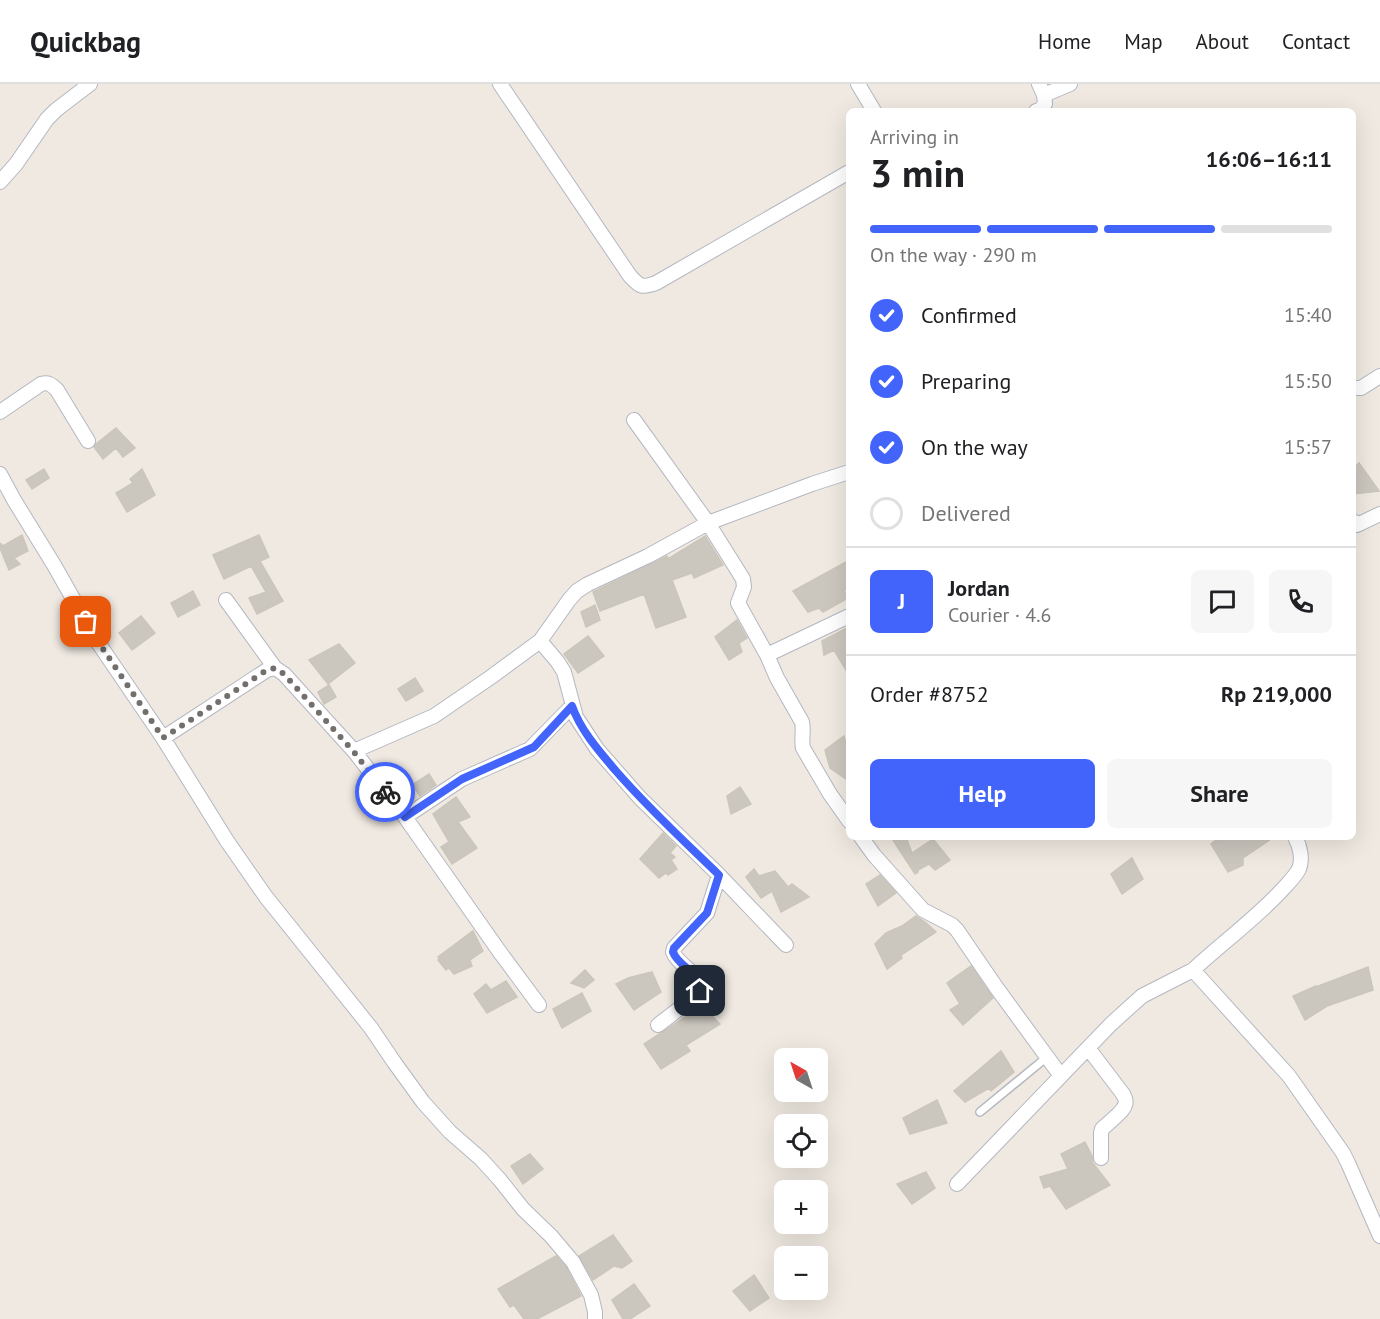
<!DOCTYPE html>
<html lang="en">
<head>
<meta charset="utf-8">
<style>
  body { margin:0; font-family:"PT Sans",sans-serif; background:#f6f6f6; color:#202124; height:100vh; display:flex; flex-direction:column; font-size:22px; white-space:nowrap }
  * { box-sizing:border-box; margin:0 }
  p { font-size:20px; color:#757577 }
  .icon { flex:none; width:33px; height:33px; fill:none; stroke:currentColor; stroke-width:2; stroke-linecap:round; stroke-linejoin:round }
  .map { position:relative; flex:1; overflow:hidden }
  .details { position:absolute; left:846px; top:24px; width:510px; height:732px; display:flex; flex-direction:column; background:#fff; border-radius:9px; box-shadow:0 6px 24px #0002 }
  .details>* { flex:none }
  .needle { width:39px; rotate:321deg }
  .buttons { position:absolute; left:774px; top:964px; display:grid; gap:12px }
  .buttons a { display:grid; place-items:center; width:54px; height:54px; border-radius:9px; background:#fff; box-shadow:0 6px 24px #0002; font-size:30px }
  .pin { position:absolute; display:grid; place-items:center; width:51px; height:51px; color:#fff; margin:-26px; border-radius:12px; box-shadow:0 3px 9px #0006 }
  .courier { position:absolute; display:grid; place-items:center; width:60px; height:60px; margin:-30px; border:4px solid #4264fb; border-radius:50%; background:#fff; color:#222; box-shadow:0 2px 8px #0007 }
  .overview em { font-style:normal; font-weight:700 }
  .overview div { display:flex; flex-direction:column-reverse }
  .overview { display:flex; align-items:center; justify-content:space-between; height:102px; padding:0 24px }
  h1 { font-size:39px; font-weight:700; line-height:45px }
  .bar { display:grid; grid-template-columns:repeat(4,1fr); gap:9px 6px; align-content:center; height:72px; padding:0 24px }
  .bar i { height:8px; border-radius:4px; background:#e0e0e0 }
  .bar .active { background:#4264fb }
  .bar p { grid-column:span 4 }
  .line { display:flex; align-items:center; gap:15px; padding:0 24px; border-top:2px solid #e0e0e0 }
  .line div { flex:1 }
  .round { display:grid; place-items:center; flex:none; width:63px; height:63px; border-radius:9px; background:#f6f6f6 }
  ol { padding:0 24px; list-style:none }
  li { display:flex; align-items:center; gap:18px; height:66px }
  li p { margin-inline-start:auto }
  li .icon { padding:6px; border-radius:50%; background:#4264fb; color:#fff; stroke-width:4 }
  li:last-child { color:#757577 }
  li i { width:33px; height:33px; border:3px solid #e0e0e0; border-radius:50% }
  .primary-button { display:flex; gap:12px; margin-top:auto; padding:12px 24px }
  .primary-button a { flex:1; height:69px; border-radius:9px; background:#4264fb; color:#fff; font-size:24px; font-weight:700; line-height:69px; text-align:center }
  .primary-button a+a { background:#f6f6f6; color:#202124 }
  header { display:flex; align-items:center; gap:36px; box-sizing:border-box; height:84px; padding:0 30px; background:#fff; border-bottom:2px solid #e0e0e0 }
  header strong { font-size:28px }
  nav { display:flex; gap:33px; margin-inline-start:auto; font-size:21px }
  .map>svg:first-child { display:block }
</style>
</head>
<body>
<header>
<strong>Quickbag</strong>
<nav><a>Home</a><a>Map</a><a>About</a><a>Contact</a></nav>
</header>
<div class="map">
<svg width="1380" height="1235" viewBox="0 0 1380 1235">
  <rect width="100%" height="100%" fill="#efe9e1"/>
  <!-- building -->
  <path fill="#cbc7bf" stroke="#cbc5ba" stroke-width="1.5" d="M116,344l19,20 -12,9 -7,-9 -13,11 -9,-12 2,-3z
    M1359,379l20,28 -26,3v-25z
    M44,385l5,9 -17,11 -6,-9z
    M142,385l13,26 -28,17 -11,-19 17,-10 -3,-4z
    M22,451l6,16 -14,7 6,6 -11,6 -9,-22v-5l3,3z
    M259,451l10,22 -9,4 23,40 -26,13 -8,-16 17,-6 -15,-26 -27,13 -11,-24z
    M705,452l18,29 -29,13 -2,-5 -20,7 14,37 -30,11 -12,-34 -44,17 -7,-19 74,-36 1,3z
    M846,478l3,5v21l-5,3 4,7 -25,14 -4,-4 -11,4 -15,-21z
    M193,507l7,14 -22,12 -7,-14z
    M595,521l5,15 -14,7 -5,-15z
    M141,532l14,17 -23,17 -13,-17z
    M737,536l10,18 -8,5 3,9 -13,8 -14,-23z
    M849,543v48l-15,-25 -10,5 -2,-14z
    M588,552l16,20 -26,17 -14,-19z
    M339,560l16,19 -27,21 -19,-24z
    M415,594l8,13 -17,10 -8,-12z
    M329,601l7,12 -12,7 -6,-12z
    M844,652l5,17v28l-19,-13 -5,-18z
    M429,690l7,11 -16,11 -8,-11z
    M740,703l11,17 -20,10 -4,-18z
    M456,713l14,20 -12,5 19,26 -25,16 -11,-17 8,-5 -16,-28z
    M663,749l13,13 -6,7 5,4 -4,3 6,9 -9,6 -2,-2 -7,5 -19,-19z
    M891,753h15l6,16 21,-14 17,21 -15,10 -6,-6 -11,6v2l-3,2z
    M1220,753h54l-31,21v7l-15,7 -17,-28z
    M1132,774l11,21 -21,15 -11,-20z
    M754,785l5,7 16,-5 13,16 4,-3 17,13 -28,15 -9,-21 -11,7 -15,-21z
    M880,791l16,18 -18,13 -12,-22z
    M916,832l9,6 11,10 -35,23 1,3 -15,11 -12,-25 11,-11 16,-7z
    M473,847l10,20 -13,9 2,6 -18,8 -5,-6 -3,2 -8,-10 1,-1 -1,-2z
    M971,882l22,32 -30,27 -13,-15 10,-6 -13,-21z
    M1368,883l5,23 -46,16 -22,14 -12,-24 23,-10v1z
    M585,886l9,10 -10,8 -13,-5z
    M652,888l9,20 -27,18 -18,-26 12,-6z
    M506,897l11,16 -30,16 -13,-19 12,-10 5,6z
    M582,909l9,18 -29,17 -9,-19z
    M702,922l18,18 -34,21 4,6 -29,18 -17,-25z
    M1001,967l13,21 -23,19 -2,-3 -24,14 -11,-11z
    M937,1016l10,23 -37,11 -7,-16z
    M1085,1058l7,14 1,5 -1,1 18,23 -44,24 -16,-23 -6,2 -4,-11 28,-8 -7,-15z
    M530,1070l13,15 -20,15 -12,-18z
    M926,1088l9,16 -23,16 -15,-20z
    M613,1151l19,26 -10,7 -8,-2 -21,14 -14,-24z
    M556,1172l10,11 15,29 -44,23h-13l-10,-14 -4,2 -12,-18z
    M754,1191l15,23 -19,13 -17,-20z
    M634,1200l16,22 -20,13h-7l-11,-19z"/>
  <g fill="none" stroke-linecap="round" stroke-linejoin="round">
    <!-- lane casing -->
    <g stroke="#b4b7c1" stroke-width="10">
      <path id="lane" d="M980,1028l67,-55"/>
    </g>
    <!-- street casing -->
    <g stroke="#b4b7c1" stroke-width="16">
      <path id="street" d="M500,0l130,192c10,11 12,12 26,7l193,-111
        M858,0l16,27
        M1044,11l26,-11
        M1036,27l4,-1 5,-6 -1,-9 -5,-11
        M0,98l16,-18 31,-45 9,-9 34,-26
        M1353,304h8l19,-12
        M0,328l41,-28c7,-2 10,0 16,6l31,51
        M634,336l74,103 35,56 1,8 -6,16 29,52 82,-39
        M0,390l14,26 40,65 43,76 66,97 104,-68 8,-2 9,6 70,77 80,-35 57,-39 49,-36 29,-41 8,-9 11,-7 60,-28 60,-33 104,-39 37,-12
        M1353,437l4,4 23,-11
        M226,516l49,68
        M540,557l17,20 7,11 12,45 21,32 43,49 79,77 67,70
        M767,571l10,23 25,44c2,9 -1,17 1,26l27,46 19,27
        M163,654l64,103 39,56 105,131 23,34 29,40 27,30 31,27 19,21 23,29 28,27 22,26 18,33 4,17v7
        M354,667l51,66 94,134 40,54
        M405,733l57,-38 68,-30 42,-43
        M861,753l13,18 49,55 29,15 5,5 39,57 65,89
        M1295,753c5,9 8,22 4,32 -4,8 -12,15 -18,22 -27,29 -59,52 -88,79l96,106 54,77 5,10 32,73
        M658,941l39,-30c13,-18 -19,-28 -24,-43l1,-4 33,-35 12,-38
        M1088,964l35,46c2,4 4,6 2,11 -2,7 -17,18 -23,24l-1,4v25
        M957,1100l154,-160 31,-28 51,-26"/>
    </g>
    <!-- lane -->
    <use href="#lane" stroke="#fff" stroke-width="7"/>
    <!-- street -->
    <use href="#street" stroke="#fff" stroke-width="14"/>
  </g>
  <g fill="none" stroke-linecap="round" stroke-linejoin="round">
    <!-- done -->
    <path stroke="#726f6d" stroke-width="6" stroke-dasharray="0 10.8" d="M86,538l11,18 66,98 104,-68 8,-2 9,6 70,78 31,40"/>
    <!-- route -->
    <path stroke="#4264fb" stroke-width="8" d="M385,708l20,25 57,-38 72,-32 38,-41c9,25 27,45 44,65 32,37 68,70 103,104l-12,38 -33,35 -1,4c5,15 30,21 27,39"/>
  </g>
</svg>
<div class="buttons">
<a><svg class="needle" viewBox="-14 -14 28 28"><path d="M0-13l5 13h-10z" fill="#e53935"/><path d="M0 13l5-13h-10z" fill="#757577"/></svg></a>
<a><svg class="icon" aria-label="locate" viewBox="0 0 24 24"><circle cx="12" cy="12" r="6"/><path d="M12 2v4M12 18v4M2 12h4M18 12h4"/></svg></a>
<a>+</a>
<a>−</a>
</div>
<div class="pin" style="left:86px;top:538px;background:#ea580c"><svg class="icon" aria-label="bag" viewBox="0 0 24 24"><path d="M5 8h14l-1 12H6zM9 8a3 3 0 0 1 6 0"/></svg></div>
<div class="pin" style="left:700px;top:907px;background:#1f2937"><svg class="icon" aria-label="home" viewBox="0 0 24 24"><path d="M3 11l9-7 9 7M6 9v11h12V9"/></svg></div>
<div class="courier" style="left:385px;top:708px"><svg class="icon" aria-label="bike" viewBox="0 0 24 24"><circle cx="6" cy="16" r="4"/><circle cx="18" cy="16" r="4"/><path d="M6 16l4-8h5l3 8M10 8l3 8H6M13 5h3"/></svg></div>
<section class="details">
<div class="overview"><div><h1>3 min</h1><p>Arriving in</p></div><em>16:06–16:11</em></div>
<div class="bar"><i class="active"></i><i class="active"></i><i class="active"></i><i></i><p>On the way · 290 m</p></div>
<ol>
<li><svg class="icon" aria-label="check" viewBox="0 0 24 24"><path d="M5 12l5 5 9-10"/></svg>Confirmed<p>15:40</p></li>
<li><svg class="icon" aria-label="check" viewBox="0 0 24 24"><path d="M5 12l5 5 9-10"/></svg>Preparing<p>15:50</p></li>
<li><svg class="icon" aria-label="check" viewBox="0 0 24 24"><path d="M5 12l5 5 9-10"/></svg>On the way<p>15:57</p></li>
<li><i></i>Delivered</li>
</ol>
<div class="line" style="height:108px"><b class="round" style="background:#4264fb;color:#fff">J</b><div><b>Jordan</b><p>Courier · 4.6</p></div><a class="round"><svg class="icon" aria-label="chat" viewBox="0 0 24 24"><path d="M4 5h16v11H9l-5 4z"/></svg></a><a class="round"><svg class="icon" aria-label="phone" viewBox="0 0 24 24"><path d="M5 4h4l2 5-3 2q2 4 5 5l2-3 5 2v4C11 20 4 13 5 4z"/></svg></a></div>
<div class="line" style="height:78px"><div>Order #8752</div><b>Rp 219,000</b></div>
<div class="primary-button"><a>Help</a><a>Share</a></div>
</section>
</div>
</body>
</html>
